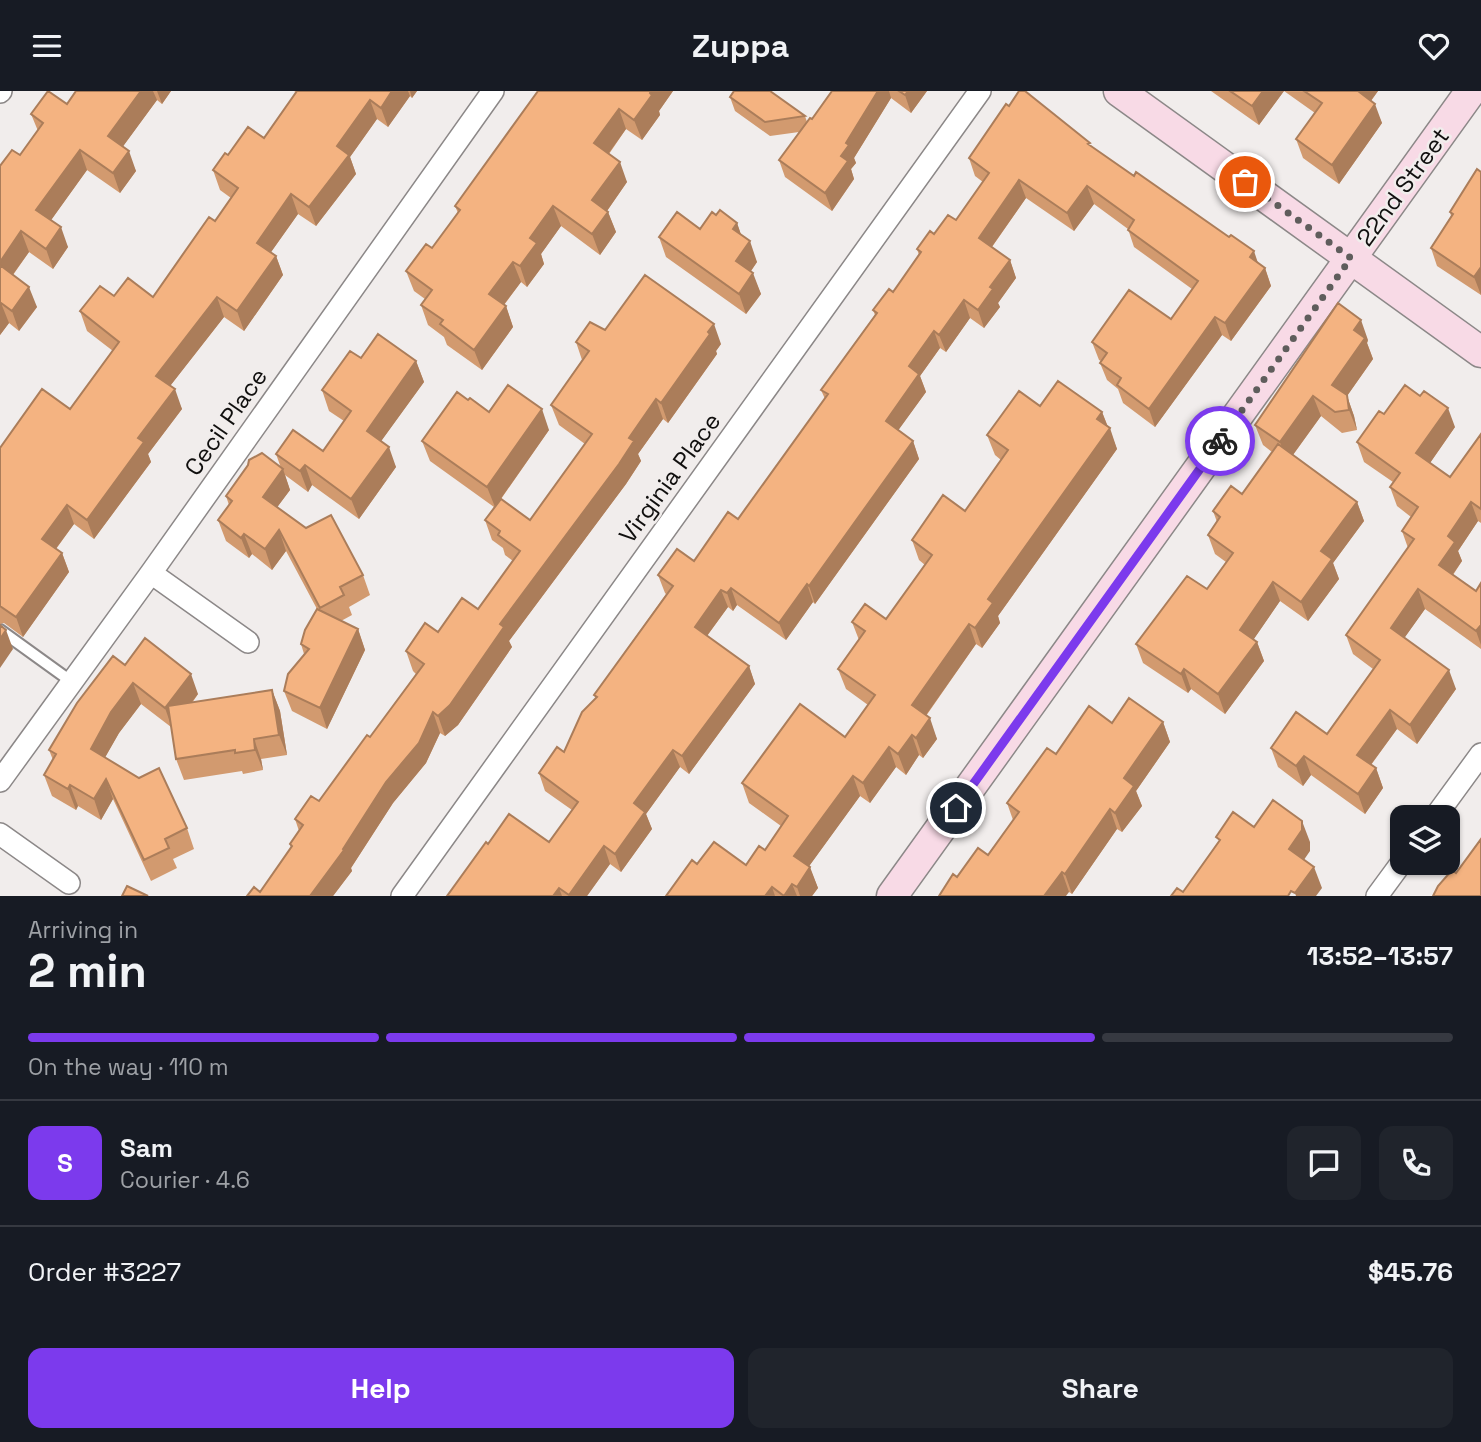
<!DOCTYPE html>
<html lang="en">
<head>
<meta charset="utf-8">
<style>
  body { margin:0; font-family:"Space Grotesk",sans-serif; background:#20242c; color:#f1f3f6; height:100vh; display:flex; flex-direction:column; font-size:26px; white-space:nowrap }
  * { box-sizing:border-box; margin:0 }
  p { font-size:23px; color:#9ea1a6 }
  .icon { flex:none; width:38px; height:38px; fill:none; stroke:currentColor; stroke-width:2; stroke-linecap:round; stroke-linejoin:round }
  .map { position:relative; height:805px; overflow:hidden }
  .panel { display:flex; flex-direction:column; background:#171b24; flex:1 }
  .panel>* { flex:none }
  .tools { position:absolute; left:1390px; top:714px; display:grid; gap:14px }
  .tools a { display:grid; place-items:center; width:70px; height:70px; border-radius:14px; background:#171b24; box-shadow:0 2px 5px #0004; font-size:35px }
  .pin { position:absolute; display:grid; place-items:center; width:60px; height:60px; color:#fff; margin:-30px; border:4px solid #fff; border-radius:50%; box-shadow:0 2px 7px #0007 }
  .courier { position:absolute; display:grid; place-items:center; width:70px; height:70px; margin:-35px; border:5px solid #7c3aed; border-radius:50%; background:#fff; color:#222; box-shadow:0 2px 9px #0007 }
  .summary em { font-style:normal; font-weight:600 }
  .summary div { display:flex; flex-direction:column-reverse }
  .summary { display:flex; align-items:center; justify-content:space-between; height:119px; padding:0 28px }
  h1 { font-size:46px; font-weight:600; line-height:52px }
  .bar { display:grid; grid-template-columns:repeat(4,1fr); gap:10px 7px; align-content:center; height:84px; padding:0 28px }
  .bar i { height:9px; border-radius:5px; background:#363941 }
  .bar .selected { background:#7c3aed }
  .bar p { grid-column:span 4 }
  .line { display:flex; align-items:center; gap:18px; padding:0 28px; border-top:2px solid #363941 }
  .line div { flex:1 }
  .round { display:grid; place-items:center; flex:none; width:74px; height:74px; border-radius:14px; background:#20242c }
  .cta { display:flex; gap:14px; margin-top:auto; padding:14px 28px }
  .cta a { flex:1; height:80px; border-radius:14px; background:#7c3aed; color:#fff; font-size:28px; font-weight:600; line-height:80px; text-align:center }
  .cta a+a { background:#20242c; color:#f1f3f6 }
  header { display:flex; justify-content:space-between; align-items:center; height:91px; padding:0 28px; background:#171b24; font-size:32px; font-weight:600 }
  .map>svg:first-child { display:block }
</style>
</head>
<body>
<header><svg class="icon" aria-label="menu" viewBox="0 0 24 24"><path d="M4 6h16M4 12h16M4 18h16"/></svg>Zuppa<svg class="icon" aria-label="heart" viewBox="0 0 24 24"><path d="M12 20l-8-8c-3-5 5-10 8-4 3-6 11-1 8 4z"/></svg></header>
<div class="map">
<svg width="1481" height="805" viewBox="0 0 1481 805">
  <rect width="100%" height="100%" fill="#f1edec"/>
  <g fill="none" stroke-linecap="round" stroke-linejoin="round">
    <!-- lane casing -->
    <g stroke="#8c8888" stroke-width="14">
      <path id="lane" d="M0,539l72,52"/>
    </g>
    <!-- street casing -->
    <g stroke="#8c8888" stroke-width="24">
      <path id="street" d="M0,1l1,-1
        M151,482l97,69
        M0,690l151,-208 342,-482
        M1435,726l46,-63
        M0,743l69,49
        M402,805l578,-805
        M1377,805l25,-34"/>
    </g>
    <!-- secondary casing -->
    <g stroke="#8c8888" stroke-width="33">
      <path id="secondary" d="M1119,0l362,261
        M892,805l579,-805"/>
    </g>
    <!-- lane -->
    <use href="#lane" stroke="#fff" stroke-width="10"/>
    <!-- street -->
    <use href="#street" stroke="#fff" stroke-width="21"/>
    <!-- secondary -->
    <use href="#secondary" stroke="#f8dae6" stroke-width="30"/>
  </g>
  <!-- wall -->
  <path fill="#d29a6f" d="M76,0h95l-9,13 -5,-4 -34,46 13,25 -16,22 -33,-23 -36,50 17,27 -15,22 -24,-17 -16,23 24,32 -18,24 -10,-8 -9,12v-169l20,-11 18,-24 -7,-17 36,-10z
    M294,0h123l-5,7 -2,-2 -22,31 -11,-8 -27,38 6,17 -40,52 -18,-12 -27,38 5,4 7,19 -39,56 -20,-14 -54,69 12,23 -34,45 3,8 -57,77 -20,-15 -18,25 6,4 7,19 -46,65 -19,-14 -4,1v-176l70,-39 43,-58 -26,-20 -7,-20 34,-15 39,1 62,-76 16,-23 -11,-8 -7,-20 15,-15 36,-17 32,-46z
    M538,0h135l-14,20 1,4 -18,25 -16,-11 -17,25 18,28 -20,29 1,1 8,20 -16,23 -39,-29 -20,28 3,10 -17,23 -6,-5 -17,23 2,1 7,21 -31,43 -35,-25 -3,-8 -16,-12 -7,-20 4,-6 -11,-8 -8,-20 26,-23 26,-35 -3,-7z
    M832,0h95l-16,22 -20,-15 -37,60 2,5 -5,6 3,10 -22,32 -47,-34 -6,-17 20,-28 -29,4 -35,-25 -5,-14 75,19 2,6 5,-3z
    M1211,0h167l-7,10 11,22 -43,61 -36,-26 -7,-19 19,-26 -31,-22 -25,34z
    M1091,55l174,122 6,18 -40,55 -9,-6 -67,92 -32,-24 -5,-14 -11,-9 -7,-17 1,-2 -2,-1 -7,-18 79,-23 21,-30 -58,-42 -6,-18 -34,-25 -20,27 -48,-33 -34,49 18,13 6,18 -18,25 2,4 -16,21 -14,-10 -24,34 -6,-4 -20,28 6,16 -28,38 15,11 6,18 -104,145 -2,-2 -27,38 -49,-35 -4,6 -5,-4 -21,29 42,30 6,18 -66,90 -9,-7 -34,47 6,15 -31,43 -11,-8 -23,32h-140l41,-52 61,-2 23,-32 -27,-19 -6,-18 25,-21 32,-53 -2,-4 72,-101 -1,-1 -7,-18 36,-14 44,-42 87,-120 -4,-9 54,-75 -2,-5 20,-18 26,-37 -2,-6 17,-15 22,-14 27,-38 -8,-6 -6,-18z
    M1481,81v123l-44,-29 -6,-18 20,-32 -1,-4z
    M716,124l21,8 4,12 16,27 -6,9 10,23 -15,20 -80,-57 -7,-20 41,-8z
    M605,239l116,14 -5,7 1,3 -49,69 -5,-4 -25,35 3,7 -15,23 -117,157 3,6 -54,78 -13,11 -5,-3 -14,30 -33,40 -42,65 1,3 -19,25h-86l13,-4 31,-44 -1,-4 9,-13 -4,-12 24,-18 51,-64 46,-63 -3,-3 -7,-20 72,-42 35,-48 -8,-6 -2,-7 -11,-8 -7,-20 9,-13 -64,-46 -8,-20 46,-41 21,12 60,18 -48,69 29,21 55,-76 -26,-19 -8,-20 31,-45 -6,-18z
    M1368,249l-1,3 6,16 -26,37 7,20 3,14 -15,3 -21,-17 -28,39 64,47 7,19 -31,42 6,16 -31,42 -28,-20 -27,39 4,2 7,19 -39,53 -34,-25 -3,4 -45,-30 -7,-19 71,-55 19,-27 -11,-8 -7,-19 9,-13 -4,-11 29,-17 30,-42 -9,-7 -8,-20z
    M361,267l55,3 8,21 -43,59 15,26 -37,52 -47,-34 -4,7 -23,-17 5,15 -13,17 86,68 7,20 -21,12 3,8 -11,6 17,8 7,21 -38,79 -35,-18 -8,-20 20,-37 -3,-10 16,-35 -31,-58 -14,19 -20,-16 -3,4 -23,-17 -8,-21 11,-15 -3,-9 22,-31 33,3 -5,-14 47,-3 21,-30 -15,-10 -7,-21z
    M1040,315l62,6 15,37 -119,167 2,7 -18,25 -6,-4 -50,72 11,23 -14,19 -4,-3 -13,20 -10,-8 -26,36 -10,-7 -51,70 9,22 -6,8h-146l31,-32 49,1 19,-15 16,-24 -32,-23 -7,-20 103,-46 23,-32 -22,-16 -8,-20 21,-29 -7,-18 34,-3 39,-54 -6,-5 -7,-20 53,-29 36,-51 -6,-5 -8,-20z
    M1384,323l71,13 -25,36 20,14 31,-43v89l-3,-2 -20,30 4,10 -9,14 23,16 5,-8v66l-56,-40 -21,29 52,51 -39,55 -20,-15 -26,36 5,3 7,20 -18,26 -54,-39 -8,11 -25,-19 -7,-19 56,-14 46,-65 -20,-15 -7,-19 62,-87 -6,-17 9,-14 -14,-11 -7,-19 3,-5 -29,-20 -7,-20z
    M125,574l73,29 -6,9 80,-13 8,21 7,44 -26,4 2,11 -20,4 -1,-3 -58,9 -8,-21 -5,-32 -30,-23 -22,29 -14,24 82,71 7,21 -21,10 4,9 -26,13 -38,-82 -12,21 -23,-14 -2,4 -24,-14 -8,-21 9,-15 -4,-10z
    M1163,631l7,20 -34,49 6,15 -20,26 -5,-3 -45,65 -3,-2 -112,-15 31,-22 25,-35 -6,-17 49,-49 56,-31z"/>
  <!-- shaded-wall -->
  <path fill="#ab7d5a" d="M141,0h12l4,9 -41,56 -8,-20z
    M157,0h14l-9,13z
    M392,0h16l2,5 -22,31 -7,-19z
    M410,0h7l-5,7z
    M651,0h22l-14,20 1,4 -18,25 -8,-20z
    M878,0h11l2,7 -37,60 2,5 -5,6 3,10 -22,32 -7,-18 16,-37 5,-13z
    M908,0h19l-16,22 -6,-18z
    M1263,0h21l-25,34 -7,-19z
    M1358,0h20l-14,19z
    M370,9l7,19 -27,38 6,17 -40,52 -7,-19 28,-61z
    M1375,13l7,19 -43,61 -7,-19z
    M619,18l7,20 -25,35 -7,-21z
    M80,59l7,20 -43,60 -8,-20z
    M129,60l7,20 -16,22 -7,-20z
    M620,71l7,20 -27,39 -8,-21z
    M1019,89l7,18 -40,57 -7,-17z
    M1087,95l7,18 -20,27 -7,-18z
    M291,103l7,20 -34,48 -7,-19z
    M553,115l8,20 -20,28 3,10 -17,23 -7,-21 10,-28z
    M608,121l8,20 -16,23 -8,-21z
    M737,132l7,20 -11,-14z
    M61,136l7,20 -15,22 -7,-20z
    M21,140l8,21 -23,32 -6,-15v-7z
    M750,150l7,21 -13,19 -8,-20z
    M1254,160l6,18 -10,-12z
    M276,165l7,19 -39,56 -7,-20z
    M1010,169l6,18 -18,25 2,4 -16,21 -6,-18 12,-23z
    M513,171l8,20 -25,33 -7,-21z
    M1481,176v28l-7,-18z
    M1265,177l6,18 -40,55 -6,-18z
    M753,182l8,21 -15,20 -7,-20z
    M29,196l8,20 -18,24 -7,-20z
    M217,206l7,20 -61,78 -7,-19z
    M964,209l6,18 -24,34 -7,-17z
    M1,212l8,20 -9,12v-30z
    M506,215l7,21 -31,43 -8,-20z
    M1215,226l7,18 -67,92 -6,-18z
    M1361,229l7,20 -1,3 6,16 -26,37 7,20 3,14 -8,-20 -17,-25 22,-55z
    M714,233l7,20 -5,7 1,3 -49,69 -7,-20z
    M934,240l6,17 -20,28 6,16 -34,47 -6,-18 23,-55z
    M416,270l8,21 -50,69 -7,-20z
    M175,298l7,20 -34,45 3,8 -57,77 -7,-19 51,-82z
    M1313,305l8,20 -34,47 -7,-21z
    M656,308l7,20 -25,35 3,7 -15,23 -117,157 3,6 -54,78 -13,11 -7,-20 62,-92z
    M1448,317l7,19 -32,46 -7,-20z
    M542,318l7,21 -54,77 -8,-20z
    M1102,321l7,18 1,-2 7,21 -119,167 2,7 -18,25 -7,-20 13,-29z
    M913,350l6,18 -104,145 -6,-18z
    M389,356l7,20 -37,52 -8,-20z
    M305,374l7,20 -4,7 -8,-21z
    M283,378l7,21 -20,27 -7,-20z
    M1357,411l7,19 -31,42 6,16 -31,42 -7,-19 20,-51z
    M1471,411l7,19 -20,30 4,10 -16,23 -7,-19 9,-29z
    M67,414l7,19 -25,34 -7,-19z
    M279,439l7,21 -14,19 -7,-21z
    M244,443l8,20 -3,4 -8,-20z
    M62,462l7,19 -46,65 -7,-20z
    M1273,491l7,19 -33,48 -7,-19z
    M807,493l6,18 -27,38 -7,-17z
    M731,497l6,17 -4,6 -6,-18z
    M1418,498l7,20 -27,38 -7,-19z
    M721,499l7,17 -27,37 -6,-17z
    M969,533l7,20 -57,81 -7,-20z
    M1481,534v20l-5,-14z
    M358,538l7,21 -38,79 -7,-21z
    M6,539l7,19 -13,19v-29z
    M1257,551l7,19 -39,53 -7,-20z
    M749,575l6,18 -66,90 -7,-18z
    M1184,578l7,20 -3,4 -7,-19z
    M1449,579l7,19 -39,55 -7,-19z
    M191,583l7,20 -26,34 -7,-20z
    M133,592l8,21 -22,29 -21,37 -7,-21 20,-37z
    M272,599l8,21 7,44 -8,-20z
    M1390,619l7,19 -33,45 -7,-19z
    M433,621l7,21 -14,30 -33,40 -42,65 1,3 -19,25h-23z
    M930,627l7,21 -14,19 -7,-20z
    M1163,631l7,20 -34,49 6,15 -20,26 -7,-19 9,-35z
    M912,644l7,20 -13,20 -8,-21z
    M254,648l7,20 2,11 -8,-20z
    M889,656l7,20 -26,36 -7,-20z
    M673,659l7,17 -34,47 6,15 -31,43 -6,-18 19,-51z
    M1304,665l7,19 -8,11 -7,-20z
    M1376,677l7,20 -18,26 -7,-20z
    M853,685l7,20 -58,80 -8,-20z
    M106,688l7,20 -12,21 -7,-21z
    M70,694l8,21 -2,4 -8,-21z
    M1110,718l7,20 -45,65 -7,-20z
    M1302,730l8,21v9l-13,19 -8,-21z
    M604,755l6,18 -23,32h-18z
    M810,776l8,21 -6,8h-12l-3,-9z
    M1314,776l8,21 -6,8h-20l-1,-3z
    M1062,781l7,20 -3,4h-22z
    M792,793l5,12h-12z
    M772,796l3,9h-10z
    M559,797l3,8h-9z"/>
  <!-- building -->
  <path fill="#f4b381" stroke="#ab7d5a" stroke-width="2" d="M48,0l19,13 9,-13h65l-33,45 21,15 -16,22 -33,-23 -44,60 25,17 -15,22 -25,-18 -21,31v-96l12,-16 8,5 23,-32 -12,-9z
    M297,0h95l-11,17 -11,-8 -33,46 12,9 -40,52 -18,-13 -34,49 19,13 -39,55 -20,-14 -61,79 19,13 -37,49 6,4 -57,78 -20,-15 -25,34 20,14 -46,64 -16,-11v-158l42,-59 28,20 49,-67 -39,-31 20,-25 14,10 14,-18 25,19 56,-80 6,4 23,-33 -25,-18 12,-17 3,2 20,-28 16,11z
    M538,0h113l-1,2 2,2 -18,25 -15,-11 -25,34 26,19 -28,38 16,12 -16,22 -39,-28 -23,32 7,5 -17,23 -7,-4 -24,32 17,12 -32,44 -34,-26 3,-4 -22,-15 11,-15 -26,-19 20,-27 6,4 28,-38 -5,-4z
    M734,0h36l35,25 -40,6 -35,-25z
    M832,0h46l-32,52 3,2 -8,11 7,5 -23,32 -46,-33 31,-42 2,1z
    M899,0h9l-3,4z
    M1019,0h6l65,52 -2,1 46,32 2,-4 93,65 2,-2 23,16 -4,6 15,11 -40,55 -10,-6 -66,92 -32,-24 4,-7 -21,-15 7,-10 -15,-11 37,-52 42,29 27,-38 -70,-51 6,-10 -47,-34 -20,27 -48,-33 -40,58 31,22 -20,27 3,2 -15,21 -14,-10 -25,35 -5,-4 -25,35 10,8 -33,47 27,20 -104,145 -2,-2 -28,39 -48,-35 -4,5 -6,-3 -26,37 54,39 -67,90 -9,-6 -39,53 11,9 -30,42 -11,-8 -35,49 -10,-7 -6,8h-106l39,-54 2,2 21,-30 40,28 29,-40 -39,-29 18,-26 7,5 18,-40 15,-15 -3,-2 79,-109 -15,-11 19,-26 17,12 34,-49 10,7 90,-125 -7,-4 56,-77 -4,-3 16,-21 4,3 28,-40 -4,-3 13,-18 4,3 14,-19 8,5 33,-47 -20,-15 37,-54 3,2z
    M1230,0h33l-11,15z
    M1304,0h54l17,13 -43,61 -36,-26 26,-36z
    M1477,78l4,3v95l-7,10 -43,-29 22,-34 -3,-2z
    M720,119l17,13 -4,6 17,12 -14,20 17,12 -14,21 -80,-57 18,-25 23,17 12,-17 4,3z
    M0,174l29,22 -17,24 -11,-8 -1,2z
    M645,184l69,49 -6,8 2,2 -49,69 -5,-4 -27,39 5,3 -15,23 -119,160 4,3 -54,78 -12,11 -5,-4 -14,31 -33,39 -43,67 1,1 -34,46h-63l7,-9 6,5 32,-46 -2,-2 13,-19 -8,-6 16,-23 8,5 48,-66 3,2 54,-73 -18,-13 19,-28 13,9 24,-34 16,11 42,-58 -22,-16 2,-4 -15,-11 16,-21 29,21 62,-86 -41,-29 38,-54 -13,-9 14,-20 15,8z
    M1338,212l23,17 -7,10 11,8 -33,47 15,10 2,15 -14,2 -22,-16 -33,46 -25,-17z
    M378,243l38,27 -49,70 22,16 -38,52 -46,-34 -5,6 -24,-17 17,-24 30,21 28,-40 -29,-21 28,-39 11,7z
    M1058,290l44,31 -5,7 13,9 -122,171 5,4 -18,25 -6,-4 -57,81 18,13 -14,20 -4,-3 -14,19 -9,-7 -26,36 -10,-7 -59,80 16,11 -13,20 -5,-3 -8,12 -12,-9 -7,9h-99l26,-36 5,4 17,-22 32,23 13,-19 6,4 23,-34 -46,-33 58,-79 45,33 30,-42 -37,-26 27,-38 -13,-9 13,-18 21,15 46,-64 -20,-15 31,-45 22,16 43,-61 -21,-15 11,-15 21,-29 21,15z
    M508,294l34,24 -55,78 -65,-46 35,-49 11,8 2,-2 19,14z
    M1405,294l15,11 4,-5 24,17 -32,45 34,24 31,-43v75l-10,-7 -23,34 7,6 -16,23 37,26 5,-8v42l-5,6 -58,-42 -27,39 58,42 -39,55 -20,-15 -33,45 19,13 -18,26 -54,-38 -8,10 -25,-18 25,-36 31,22 53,-74 -34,-25 68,-96 -12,-8 16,-24 -28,-20 10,-14 -43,-31 22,-31 5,3z
    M1278,353l79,58 -36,49 11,8 -31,43 -28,-20 -33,48 17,12 -39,52 -34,-25 -3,5 -45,-30 51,-68 20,13 26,-36 -25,-18 12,-18 -7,-6 18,-25 11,8z
    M262,362l21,16 -20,28 43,31 25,-13 32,60 -23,12 4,8 -24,13 -41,-78 -14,19 -21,-15 -3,4 -23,-18 14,-19 -6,-5 22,-31 1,-5z
    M317,518l41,20 -38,79 -36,-17 4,-17 21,-25 -8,-5 4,-14z
    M0,534l6,5 -6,9z
    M145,547l46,36 -26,34 -32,-25 -22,29 -20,37 48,29 20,-10 28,60 -22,11 4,9 -25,12 -38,-81 -12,20 -24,-14 -2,4 -24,-14 12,-21 -7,-4 28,-47 36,-47 12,9z
    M272,599l7,45 -25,4 1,11 -20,3v-3l-59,9 -8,-53z
    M1129,607l34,24 -39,56 10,8 -19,27 -5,-4 -45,65 -3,-2 -18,24h-105l14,-22 4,3 21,-29 10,7 31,-43 -12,-9 40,-55 9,6 33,-48 23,17z
    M1273,709l29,21v9l-13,19 25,18 -19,26 -4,-2 -3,5h-117l6,-8 6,4 37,-52 -4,-3 17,-25 21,15z
    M1481,748v57h-48l5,-10 14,-16 4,3z
    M127,795l21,10h-26z"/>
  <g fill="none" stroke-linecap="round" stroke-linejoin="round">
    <!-- done -->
    <path stroke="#5f5d5c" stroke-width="7" stroke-dasharray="0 12.6" d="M1220,350l131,-183 -106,-76"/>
    <!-- route -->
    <path stroke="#7c3aed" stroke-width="9" d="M956,717l264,-367"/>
  </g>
  <g text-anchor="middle" stroke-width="5" stroke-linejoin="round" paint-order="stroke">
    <!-- street labels -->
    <g font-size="24" fill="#100f0e" stroke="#f1edec">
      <text transform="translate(1403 96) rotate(-54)" y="8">22nd Street</text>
      <text transform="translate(226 331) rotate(-55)" y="8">Cecil Place</text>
      <text transform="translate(670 387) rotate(-54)" y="8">Virginia Place</text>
    </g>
  </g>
</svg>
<div class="tools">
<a><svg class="icon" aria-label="layers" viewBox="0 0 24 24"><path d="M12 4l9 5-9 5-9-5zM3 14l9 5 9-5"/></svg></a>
</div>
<div class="pin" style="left:1245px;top:91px;background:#ea580c"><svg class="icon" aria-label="bag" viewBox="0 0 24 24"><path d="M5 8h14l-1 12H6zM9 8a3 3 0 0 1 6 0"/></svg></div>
<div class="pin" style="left:956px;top:717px;background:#1f2937"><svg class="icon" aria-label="home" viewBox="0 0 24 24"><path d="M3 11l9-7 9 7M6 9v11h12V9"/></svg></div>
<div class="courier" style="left:1220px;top:350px"><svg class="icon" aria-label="bike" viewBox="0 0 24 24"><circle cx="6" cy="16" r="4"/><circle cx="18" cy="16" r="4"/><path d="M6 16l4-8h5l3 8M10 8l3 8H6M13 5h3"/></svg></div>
</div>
<section class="panel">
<div class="summary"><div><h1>2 min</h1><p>Arriving in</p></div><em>13:52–13:57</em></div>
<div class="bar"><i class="selected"></i><i class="selected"></i><i class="selected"></i><i></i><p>On the way · 110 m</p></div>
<div class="line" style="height:126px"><b class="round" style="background:#7c3aed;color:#fff">S</b><div><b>Sam</b><p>Courier · 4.6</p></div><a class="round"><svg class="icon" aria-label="chat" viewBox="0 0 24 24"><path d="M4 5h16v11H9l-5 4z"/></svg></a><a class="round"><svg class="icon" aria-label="phone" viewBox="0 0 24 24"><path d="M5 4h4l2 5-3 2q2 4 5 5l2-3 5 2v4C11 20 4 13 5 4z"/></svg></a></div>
<div class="line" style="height:91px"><div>Order #3227</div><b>$45.76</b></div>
<div class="cta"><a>Help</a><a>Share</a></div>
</section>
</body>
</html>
